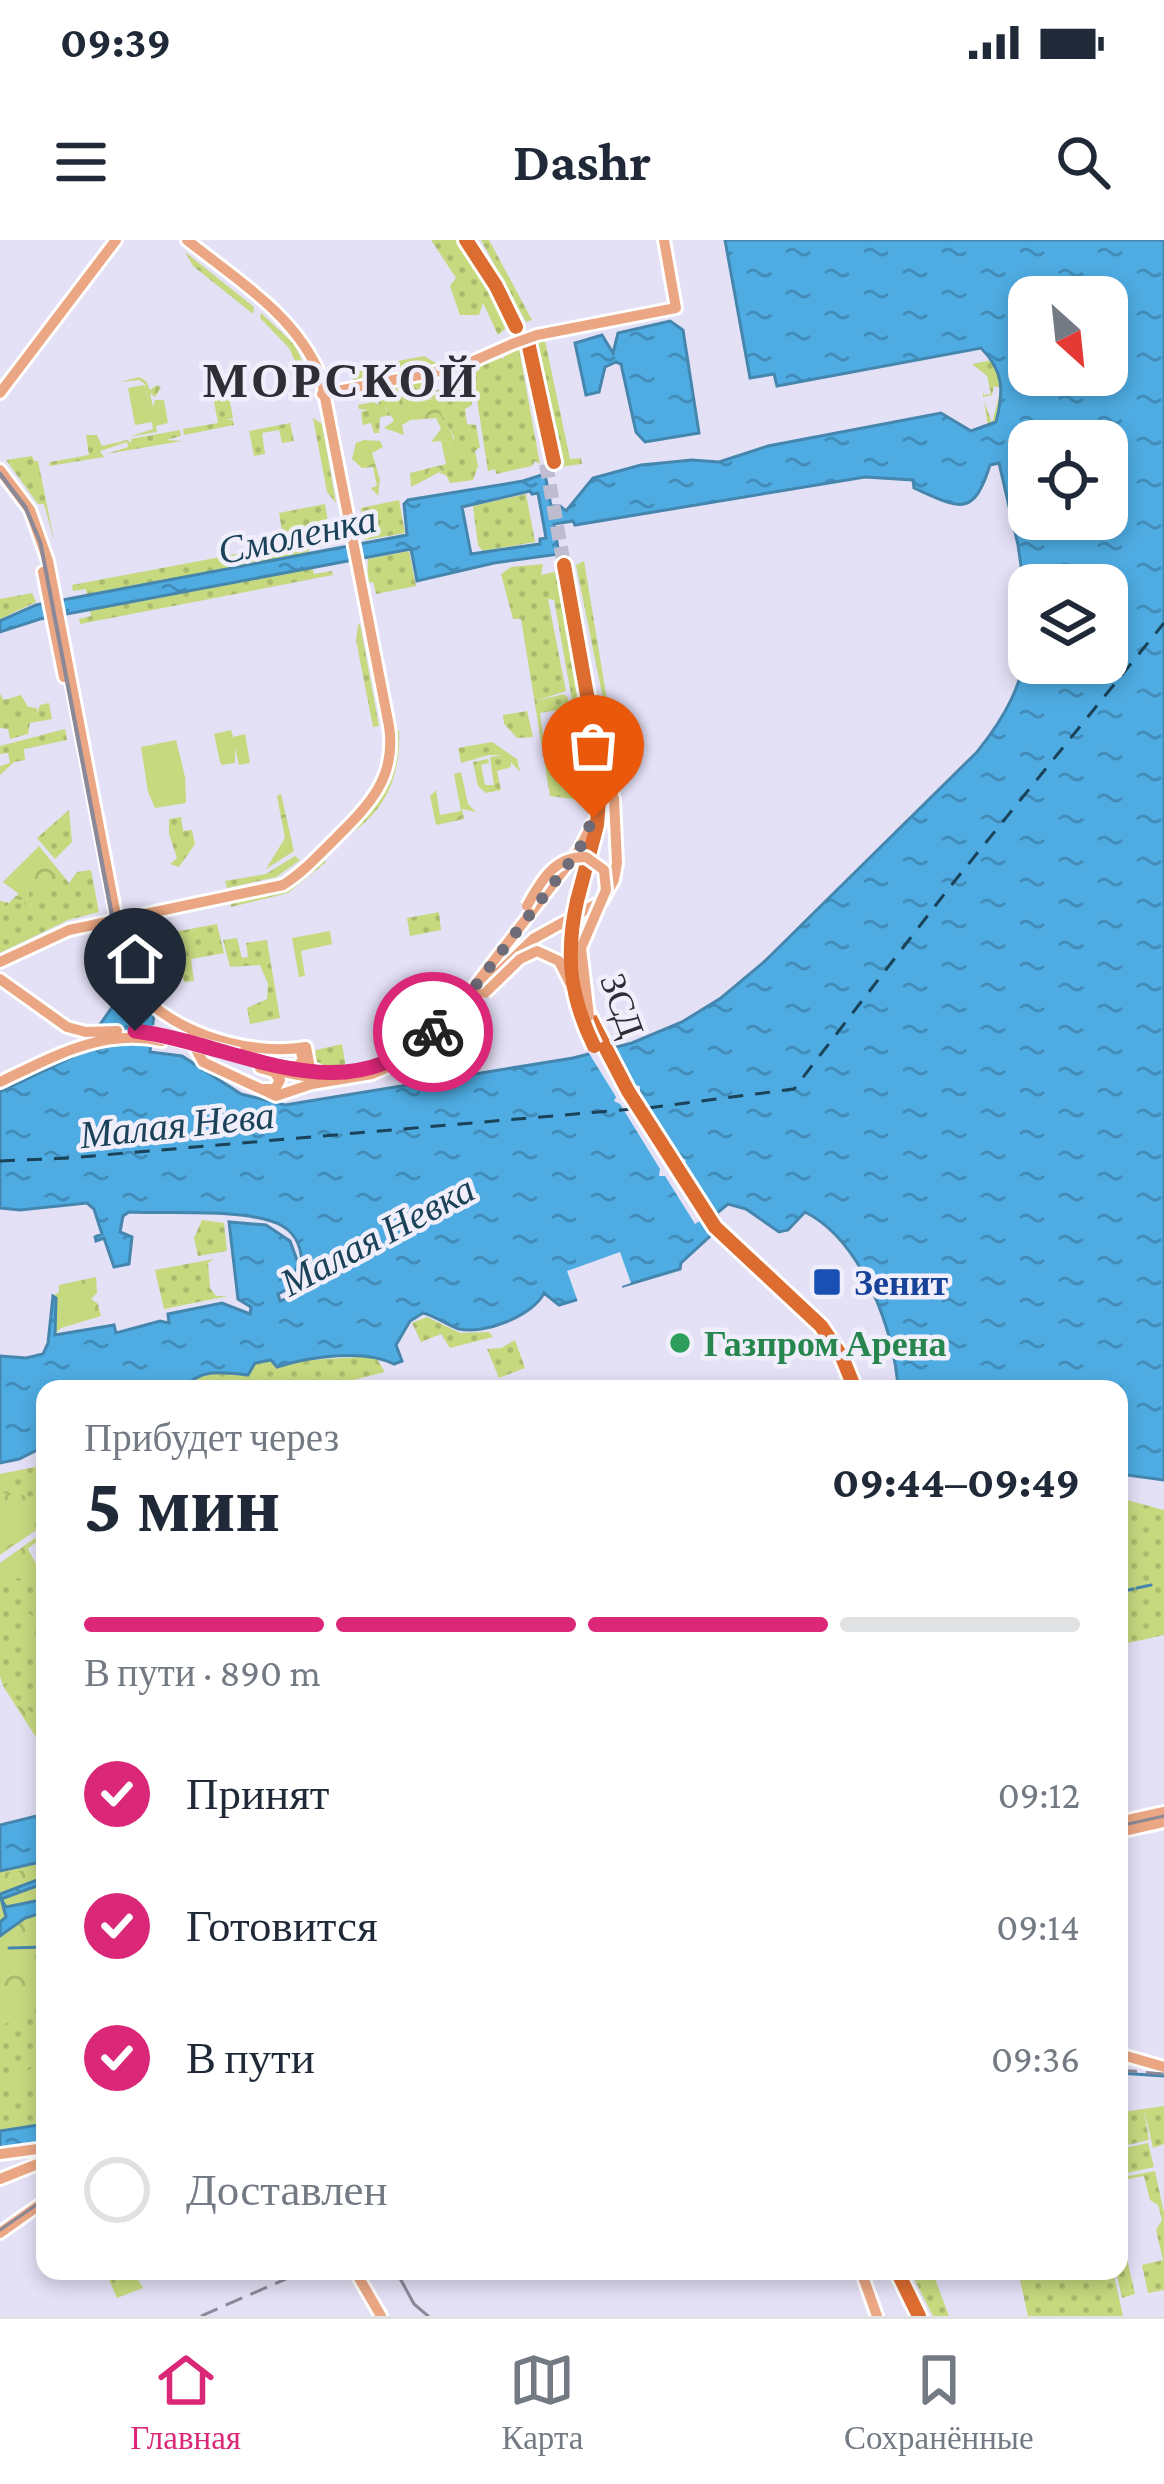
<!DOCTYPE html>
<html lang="ru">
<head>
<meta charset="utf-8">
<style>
  body { margin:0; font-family:"Crimson Pro",serif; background:#f6f6f7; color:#1f2937; height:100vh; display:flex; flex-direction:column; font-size:45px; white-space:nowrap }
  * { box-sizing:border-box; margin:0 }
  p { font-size:39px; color:#747a83 }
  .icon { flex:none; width:66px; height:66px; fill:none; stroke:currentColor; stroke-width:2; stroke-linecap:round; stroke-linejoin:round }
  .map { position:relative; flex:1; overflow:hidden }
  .sheet { position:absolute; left:36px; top:1140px; width:1092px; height:900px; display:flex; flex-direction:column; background:#fff; border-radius:24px; box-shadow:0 6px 18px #0003 }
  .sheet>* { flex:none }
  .needle { width:78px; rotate:153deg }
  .tools { position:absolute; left:1008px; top:36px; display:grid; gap:24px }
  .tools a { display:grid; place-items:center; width:120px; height:120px; border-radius:24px; background:#fff; box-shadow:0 6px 18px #0003; font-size:60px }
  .pin { position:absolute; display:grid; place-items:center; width:102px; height:102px; color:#fff; margin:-123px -51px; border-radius:50% 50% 50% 0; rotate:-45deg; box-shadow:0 0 12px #0007 }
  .pin .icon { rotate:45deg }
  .courier { position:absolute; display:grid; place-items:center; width:120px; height:120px; margin:-60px; border:9px solid #db2777; border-radius:50%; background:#fff; color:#222; box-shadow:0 3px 15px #0007 }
  .headline em { font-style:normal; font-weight:700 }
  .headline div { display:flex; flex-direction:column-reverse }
  .headline { display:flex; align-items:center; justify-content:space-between; height:204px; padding:0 48px }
  h1 { font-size:78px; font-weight:700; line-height:90px }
  .bar { display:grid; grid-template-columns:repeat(4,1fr); gap:18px 12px; align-content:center; height:144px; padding:0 48px }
  .bar i { height:15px; border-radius:9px; background:#e0e1e3 }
  .bar .active { background:#db2777 }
  .bar p { grid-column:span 4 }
  ol { padding:0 48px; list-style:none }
  li { display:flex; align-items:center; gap:36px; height:132px }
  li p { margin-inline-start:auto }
  li .icon { padding:12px; border-radius:50%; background:#db2777; color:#fff; stroke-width:4 }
  li:last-child { color:#747a83 }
  li i { width:66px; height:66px; border:6px solid #e0e1e3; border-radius:50% }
  .status { display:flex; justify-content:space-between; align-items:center; height:84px; padding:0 60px; background:#fff; direction:ltr }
  .status svg { height:33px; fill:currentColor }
  header { display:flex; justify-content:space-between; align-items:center; height:156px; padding:0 48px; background:#fff; font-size:54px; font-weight:700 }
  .menu { display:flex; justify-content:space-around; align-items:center; height:168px; border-top:3px solid #e0e1e3; background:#fff; font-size:33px; color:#747a83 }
  .menu a { display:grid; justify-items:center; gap:6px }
  .menu .active { color:#db2777 }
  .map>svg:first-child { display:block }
</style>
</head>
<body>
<div class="status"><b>09:39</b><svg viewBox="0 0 49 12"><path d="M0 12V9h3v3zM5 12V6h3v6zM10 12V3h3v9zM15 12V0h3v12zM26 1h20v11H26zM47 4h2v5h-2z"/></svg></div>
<header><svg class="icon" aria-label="menu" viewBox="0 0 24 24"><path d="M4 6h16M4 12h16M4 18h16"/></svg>Dashr<svg class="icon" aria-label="search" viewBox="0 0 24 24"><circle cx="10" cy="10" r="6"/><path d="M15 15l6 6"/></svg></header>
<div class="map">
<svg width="1164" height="2076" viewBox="0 0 1164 2076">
  <defs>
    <pattern id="grass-dots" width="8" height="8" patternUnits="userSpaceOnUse" patternTransform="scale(3)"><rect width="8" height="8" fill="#c6d97f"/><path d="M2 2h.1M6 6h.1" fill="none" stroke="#aabb6e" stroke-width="1.8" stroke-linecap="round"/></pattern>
    <pattern id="forest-crowns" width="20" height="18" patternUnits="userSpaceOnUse" patternTransform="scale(3)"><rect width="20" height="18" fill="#c6d97f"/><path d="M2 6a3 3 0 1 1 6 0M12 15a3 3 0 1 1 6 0" fill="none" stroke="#aabb6e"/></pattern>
    <pattern id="water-ripples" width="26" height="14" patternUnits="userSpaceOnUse" patternTransform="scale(3)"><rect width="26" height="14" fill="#4eace2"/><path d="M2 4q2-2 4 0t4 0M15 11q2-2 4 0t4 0" fill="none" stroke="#418cb8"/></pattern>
  </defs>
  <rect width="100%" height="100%" fill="#e4e0f6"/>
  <!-- grass -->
  <path fill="url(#grass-dots)" fill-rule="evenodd" d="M431,0h30l50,84 -13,11 -15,-32 -4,12h-19l-10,-29 6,-8z
    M481,0h8l43,80 -6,2z
    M185,12l69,55 -1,7 -60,-48z
    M261,73l33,31 20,41 -7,2 -18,-39 -29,-30z
    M544,96l26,123 11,-1 1,6 -23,3 6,-5 -6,-1 -26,-119z
    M519,109l21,115 -5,-3 -3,5 -36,8 -1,-5 -7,2 -16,-103 26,-13 5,4 5,-8z
    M424,116l15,9 -87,16 10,-13z
    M992,120l12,30 -7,31 -9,6 -4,-26 8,22 9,-35 -7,-2 -2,9 -9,2v-5l1,3 7,-1 -4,-18 -15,-12z
    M443,134l-12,13 -65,12 -13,-7z
    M226,140l7,38 -6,2h6l1,5 -50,10 -1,-6 35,-6 -6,-32 6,-4v-5z
    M462,145l-3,6 9,6 -3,-12 7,10v10l-7,4 2,15 9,1 4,22 -5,4 3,15 -5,14 -23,3 -4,-8 -7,-2 11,-7 4,-29 -22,-38 -27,-2 -2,13 -18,-3 7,8 -12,2 -1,16h-5l-3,-10 -8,2 -2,-13 7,-2 -9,-1 -1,-4 16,-3 4,3 1,-4 51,-10 8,7 4,-4 -9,-3z
    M313,178l9,6 14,79 -9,-11z
    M290,183l4,18 -12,2 -3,-13 -17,3 3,21 -11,2 -5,-25z
    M180,190l1,6 -15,4 16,1 -76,13 22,-7 -1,-5 -27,9 4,6 -55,9 1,-4 39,-7 -3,-20h11l5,11 25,-6 4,3v-4z
    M32,216l2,5h4l16,79 -10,-36h-6l-32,-44z
    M526,254l9,48 -52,9 -5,-6 -5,-39z
    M399,260l6,33 -40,7 -4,-32z
    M325,264l4,24 -46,9 -4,-24z
    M326,297l1,5 -19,4 1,7 -222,43 -1,-7 -13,2 -1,-6z
    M409,311l7,35 -40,8 -3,-12 -6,1 1,-24z
    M584,321l31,187h-2l-37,-183z
    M543,324l-2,11 18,-4 32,175 1,56 -9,-1 -3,-57 -26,-144 -6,-1 18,92 -31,10 29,-7 4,4 6,47 4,6 2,49 -30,-4 -29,-177h-8l-12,-45 10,-7zM563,469l3,26 -20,24 -6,-46z
    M312,327l2,7 18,-3 1,4 -253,49 -1,-5 12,-3 -1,-6z
    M32,353l4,9 -36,17v-20z
    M358,385l2,-1 19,102 -6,1 -17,-87z
    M0,454l4,6 17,-5 7,12 9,1v5l3,-8 9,-2 3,16 -22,4 -2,11 -18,5 -2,-10 -8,-1z
    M527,471l6,26 -16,1 -13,-14 -1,-9z
    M65,489l2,11 -43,9 1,11 -11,2 -14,13v-9l10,-3 -2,-10 -8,1v-8z
    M399,490c2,42 -11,77 -46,102l-2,-3 19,-21 23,-75z
    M492,502l25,17 3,13 -9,-10v5l-14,4 4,19 -15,3 -8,-7 -5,-24 15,-3 1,4 -8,2 4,20h9l-4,-28 13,-2h-14l-28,8 -3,-15z
    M69,570l3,32 -17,17 -18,-21z
    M181,577l2,14 9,-1 3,14 -16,23 -9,-3 7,-6 -8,-24v-15z
    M39,606l30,37 8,-11 14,-2 8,42 -31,8 -68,33v-52l9,2 10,-9 -16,-12z
    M295,616l5,4 -24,17 -49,11 -2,-7 41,-7z
    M321,617l5,5 -38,31 -57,14 -1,-7 24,-4z
    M439,672l2,18 -31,6 -3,-18z
    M217,684l7,29 -33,6 3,22 -10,1 -10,-50z
    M106,687l9,39 -17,3 -7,-36 -25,3z
    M237,698l5,20 6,-1 -2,-14 21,-3 13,78 -30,6 -3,-16 20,-9 1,-15 -8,-19 -30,2 -7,-27z
    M342,804l4,24h-30l-4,-4 4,-14z
    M202,980l22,3 3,28 -29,5 -4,-18z
    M214,1019l-6,4 2,25 6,8h12l-64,13 -9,-39z
    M427,1077l33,16 29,-1 4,5 -43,11 -9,-14 -20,8 -9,-19z
    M515,1100l10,28 -26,10 -12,-29 14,-1z
    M375,1116l10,16 -67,17h-136c19,-20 38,-20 65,-14l8,-12 13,-3 10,6 14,-5z
    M45,1225v59l-45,31v-81z
    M1119,1258l45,12v125l-45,10z
    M28,1309l8,15 9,-2 -2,186 -40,-62 -3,-10v-107z
    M45,1621v263l-45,7v-260z
    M1164,1866v38l-11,4 -9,-39 5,31 -30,7v-31l4,-4z
    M1148,1903l6,24 -32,7 -3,-25z
    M1155,1931l9,42v77l-16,3 -6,-28 21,-5 -7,-30 6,-10 -4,-15 -8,-5 -6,-24 -21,4v-3z
    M1119,1984l16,70 -13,4 -6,-27h3z
    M910,2031h40l-16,5 15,40h-16z
    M1018,2031h95l10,45h-95z"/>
  <!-- forest -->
  <path fill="url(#forest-crowns)" d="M139,137l7,4 4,9 7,-5 4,3 -6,9 -5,-4 3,14 2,-7h9l4,23 -12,3 1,6 -28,5 24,-8 -8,-45 -6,-4 -19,2z
    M405,157l30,3c7,21 26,38 20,64l-44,23 -1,-14 36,-9 -5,-23 -10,1 10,-13 -5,-11 -25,2 -9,5 2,10 -20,-7 10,-7 -10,-17 12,-3 7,9 -1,-11z
    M364,200l16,1 3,6 -11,6 8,27 -2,16 -7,-8 6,-2 -4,-19 -11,1 -10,-9 4,-16z
    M461,532l7,32 8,8 -14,-3 2,10 -28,6 -6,-29 6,-6 4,25 21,-4 -7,-37z
    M281,554l13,57 -28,18 19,-31 -8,-42z
    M39,607l22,28 -9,7 1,4 -16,7 -8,-1v5l-20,6 9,8 7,-4 -1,-6 12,2 -22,15 -9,-12 -5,4v-9l9,2 10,-10 -16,-11z
    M330,691l2,13 -31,7 4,25 -6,1 -7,-39z
    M96,1037l1,16 -6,6 7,5 3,12 -40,12 -7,7 2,-36 -3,-3 6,-4v-7z
    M9,1253l36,6v23l-45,32v-60z
    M45,1291v5l-18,13 9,15 9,-1 -24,15 -21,2v-17z
    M45,1364v48l-5,-13 -14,6 -4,-8 -7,-1 7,-4 -2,-19 5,-2 8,5z
    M14,1440l-4,3 6,8 -2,6 18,16 8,19 5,2v13l-41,-60z
    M45,1628v9l-45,17 2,-21z
    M45,1643v16l-39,8 -6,-6z
    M45,1672v98l-7,6 -8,-2 -30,12v-90l25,-18z
    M105,2031h28l10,17 -26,10z"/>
  <!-- garden -->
  <path fill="#c6d97f" d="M145,145l7,37 -17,3 -7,-37z
    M231,490l2,7 12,-3 5,29 -11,2 -4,-17v15l-13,2 -2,-3 -6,-28z
    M176,500l9,37 1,26 -31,5 -7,-16 -7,-45z
    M39,1825l6,11 -23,17 -13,-14z"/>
  <!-- water -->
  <path fill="url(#water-ripples)" stroke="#4586ae" stroke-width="3" fill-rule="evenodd" d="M725,0h439v1240l-45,-6v-85h-221c-3,-59 -37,-149 -93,-177l-17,18 -9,2 -33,-23 -18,-5 -11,9 5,12 -41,38 -1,6 -121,36 -15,-12c-10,22 -60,42 -85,36 -13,-4 -23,-13 -36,-16l-13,8 -14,24 6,16 -8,3c-29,-15 -83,-8 -117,3l-6,-7 -16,3 -7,12c-28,-3 -46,-7 -66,14h-137v57l-26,13 -19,4v-107l26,2 17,-4 5,-11 5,-47 3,2 -1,37 59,-10 2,8 44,-12 9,2 -1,-9 54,-11 28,11 1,-7 -13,-8 -9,-77 37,3 24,16 8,22 -8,25 -12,6 2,7 9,-3c19,-25 19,-66 -18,-77 -39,-12 -100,-7 -142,-9l-6,4 -3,16 12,5 -3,27 -15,3 -10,-29 -8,3 -1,-4 7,-3 -8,-25 -7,-6 -67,7 -20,-2v-116l81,-39 27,-7 -2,-18 -7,-2 16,-23 39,10 -4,39 32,4 59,38 44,11 288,-47 59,-15 50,-21 39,-24 44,-37 212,-209c29,-36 46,-68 52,-115v26h78v-78h-78v35l-11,-75 -19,-82 -9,2c-17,54 -31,43 -76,23l-1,-8 -48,-3 -290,48 -2,-4 -19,3 5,30 -65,9 -77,18 -6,-32 -371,70 -40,13v-11l36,-16 371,-70 -3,-31 4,-4 115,-19 22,-7 6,32h9l6,5 27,-33 48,-13 51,-5 27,2 49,-16 173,-33 30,18 25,-9c8,-31 8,-51 -15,-74l-204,38 -3,-12 -24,4zM1029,57h78v78h-78zM1029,201h78v78h-78zM530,251l2,3 6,-1 8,45 -6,1v5l-69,10 -9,-47z
    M670,81l13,9 16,103 -54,9 -9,-10 -15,-68 -5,-2 -11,5 -6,25 -13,3 -11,-52 27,-8 11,18 5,-20z
    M45,1574v47l-45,10v-46z
    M45,1637v6l-44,16 5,8 39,-8v13l-20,6 -25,18v-14l6,-5 -6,-23z
    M45,1884v20l-45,6v-19z"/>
  <!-- pier -->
  <path fill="#e4e0f6" d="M609,803l26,42 5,1v7l40,64 6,3 -2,4 30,48 -19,12 -30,-48h-6l1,-7 -40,-65 -6,-3 2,-4 -29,-47z
    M620,1012l11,31 -9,3 1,6 -42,15 2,-6 -5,1 -11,-31z"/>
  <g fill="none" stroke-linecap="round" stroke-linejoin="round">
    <!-- stream -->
    <path stroke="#4586ae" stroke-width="3" d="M1137,1348l14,-3
      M1119,1352l14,-3
      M9,1708l36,-1
      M1119,1833l45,3"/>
    <!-- ferry -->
    <path stroke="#1a4258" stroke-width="3" stroke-dasharray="15 12" stroke-linecap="butt" d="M648,868l146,-19 155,-201 215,-265
      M0,921l69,-3 564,-49"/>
    <!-- highway-tunnel -->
    <path stroke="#c0bcd0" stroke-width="14" stroke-dasharray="14 7" stroke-linecap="butt" d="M546,224l18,101"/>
    <!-- major casing -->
    <g stroke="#fff" stroke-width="16">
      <path id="major" d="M537,95l139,-27 -12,-68
        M0,153l116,-153
        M322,154l138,-27 52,-23
        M0,230l30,40 18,51 80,417c34,53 119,79 178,69l4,21 15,6
        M43,332l21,105
        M0,722l69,-32 214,-45c19,-12 34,-28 50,-44 35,-35 64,-62 56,-115l-68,-349c-25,-62 -84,-97 -134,-137
        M0,739l67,48 19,5 31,-1
        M473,748l106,-138 13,-26
        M190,798l13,24 73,34 36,-12 60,-10 41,-18 120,-117 69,-38 12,-21 3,-17 -3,-64 -6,-20
        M239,815l49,13
        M282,826h16l5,-6 -2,-8
        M260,828l14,4 6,8 -5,9h-11
        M278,831l41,8
        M0,842c53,-25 102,-54 162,-41
        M1119,1582l45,-10
        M1119,1592l45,-10
        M1119,1814l45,13
        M0,1914l45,-6
        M0,1939l45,-18
        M0,1993l45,-32
        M355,2031l26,45
        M861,2031l16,45"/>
    </g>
    <!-- highway casing -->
    <g stroke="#fff" stroke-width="20">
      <path id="highway" d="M466,0l30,46 20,41
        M528,102l26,120
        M564,325l37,209 -4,51 -20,76
        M589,776l39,75 87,136 106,99 21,31 13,32
        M897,2031l22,45"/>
    </g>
    <!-- major -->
    <use href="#major" stroke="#eba783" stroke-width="10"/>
    <!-- highway -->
    <use href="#highway" stroke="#dd6c31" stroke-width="14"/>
    <!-- tram -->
    <path stroke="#8b8998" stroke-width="3" d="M0,233l26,34 15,36 76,395 6,7 16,-3 7,4 6,30 -6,8 -16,1 -7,-8 -83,-434 -15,-35 -25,-33
      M1119,1586l45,-10
      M0,1990l45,-31
      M396,2031l18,33 14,12"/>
    <!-- rail -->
    <path stroke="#8b8998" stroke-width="3" stroke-dasharray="18 9" stroke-linecap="butt" d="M1119,1830l45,4
      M201,2076l103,-45"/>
    <!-- major-bridge casing -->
    <g stroke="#fff" stroke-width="16" stroke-linecap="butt">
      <path id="major-bridge" d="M512,104l25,-9
        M527,666c14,-25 27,-50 59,-49l18,13 2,20 -25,58 8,68
        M485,753l35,-34 17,-8 22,10 11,22
        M150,793l89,22"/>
    </g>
    <!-- highway-bridge casing -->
    <g stroke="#fff" stroke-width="20" stroke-linecap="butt">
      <path id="highway-bridge" d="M577,661c-12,53 -7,96 17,145"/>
    </g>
    <!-- major-bridge -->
    <use href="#major-bridge" stroke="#eba783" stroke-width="10"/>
    <!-- highway-bridge -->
    <use href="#highway-bridge" stroke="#dd6c31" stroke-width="14"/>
  </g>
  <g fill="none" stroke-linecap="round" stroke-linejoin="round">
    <!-- done -->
    <path stroke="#6e6c79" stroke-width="12" stroke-dasharray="0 21.6" d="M433,792l43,-47 103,-135 14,-32"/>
    <!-- route -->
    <path stroke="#db2777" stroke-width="15" d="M135,791c103,13 207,86 298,1"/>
  </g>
  <!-- markers -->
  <rect fill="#1a4fb4" stroke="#f1eefc" stroke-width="4.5" x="812" y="1027" width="30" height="30" rx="6"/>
  <circle fill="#2e9e5b" stroke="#f1eefc" stroke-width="4.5" cx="680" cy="1103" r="12"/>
  <g text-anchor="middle" stroke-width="9" stroke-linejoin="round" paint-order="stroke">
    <!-- street labels -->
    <g font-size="36" fill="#2f2e36" stroke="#f1eefc">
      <text transform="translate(623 765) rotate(70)" y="13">ЗСД</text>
    </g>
    <!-- transit labels -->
    <g font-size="36" font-weight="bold" fill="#164399" stroke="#f1eefc" text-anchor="start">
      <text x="854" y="1055">Зенит</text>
    </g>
    <!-- leisure labels -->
    <g font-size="36" font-weight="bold" fill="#27864d" stroke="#f1eefc" text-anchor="start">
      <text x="704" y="1116">Газпром Арена</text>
    </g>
    <!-- water labels -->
    <g font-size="39" font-style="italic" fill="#1a4258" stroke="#f1eefc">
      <text transform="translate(297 294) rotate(-12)" y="14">Смоленка</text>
      <text transform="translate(177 884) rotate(-6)" y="14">Малая Нева</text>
      <text transform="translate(377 995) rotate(-28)" y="14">Малая Невка</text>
    </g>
    <!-- district labels -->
    <g font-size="48" font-weight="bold" letter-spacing="3" fill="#2f2e36" stroke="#f1eefc">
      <text x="341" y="157">МОРСКОЙ</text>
    </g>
  </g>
</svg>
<div class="tools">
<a><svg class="needle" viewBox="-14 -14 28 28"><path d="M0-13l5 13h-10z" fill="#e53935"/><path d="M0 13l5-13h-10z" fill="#747a83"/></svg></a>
<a><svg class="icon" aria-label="locate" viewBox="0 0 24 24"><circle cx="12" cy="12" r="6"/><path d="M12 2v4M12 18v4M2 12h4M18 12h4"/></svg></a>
<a><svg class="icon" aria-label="layers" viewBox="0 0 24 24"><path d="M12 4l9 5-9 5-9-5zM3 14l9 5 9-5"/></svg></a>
</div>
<div class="pin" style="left:593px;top:578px;background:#ea580c"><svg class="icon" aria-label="bag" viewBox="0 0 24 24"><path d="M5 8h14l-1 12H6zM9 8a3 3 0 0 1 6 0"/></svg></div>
<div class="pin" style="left:135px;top:791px;background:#1f2937"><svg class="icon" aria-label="home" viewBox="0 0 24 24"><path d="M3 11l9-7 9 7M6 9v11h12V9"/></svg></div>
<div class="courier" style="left:433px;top:792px"><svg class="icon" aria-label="bike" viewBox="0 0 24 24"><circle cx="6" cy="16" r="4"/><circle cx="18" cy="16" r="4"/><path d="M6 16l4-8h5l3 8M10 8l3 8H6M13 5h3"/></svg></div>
<section class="sheet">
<div class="headline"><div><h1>5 мин</h1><p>Прибудет через</p></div><em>09:44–09:49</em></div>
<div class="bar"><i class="active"></i><i class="active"></i><i class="active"></i><i></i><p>В пути · 890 m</p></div>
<ol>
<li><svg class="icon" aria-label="check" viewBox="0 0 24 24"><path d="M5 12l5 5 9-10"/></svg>Принят<p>09:12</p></li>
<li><svg class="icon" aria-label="check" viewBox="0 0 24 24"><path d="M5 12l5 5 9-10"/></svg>Готовится<p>09:14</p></li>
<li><svg class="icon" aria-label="check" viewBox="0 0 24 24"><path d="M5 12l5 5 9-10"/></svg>В пути<p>09:36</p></li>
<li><i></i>Доставлен</li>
</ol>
</section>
</div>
<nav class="menu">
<a class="active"><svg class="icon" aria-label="home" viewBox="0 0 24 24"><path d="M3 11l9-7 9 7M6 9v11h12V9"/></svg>Главная</a>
<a><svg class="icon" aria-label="map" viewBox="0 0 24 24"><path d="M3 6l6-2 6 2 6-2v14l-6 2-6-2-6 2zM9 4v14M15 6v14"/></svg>Карта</a>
<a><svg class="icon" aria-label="saved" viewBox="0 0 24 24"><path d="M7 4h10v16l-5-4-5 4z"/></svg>Сохранённые</a>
</nav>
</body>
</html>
